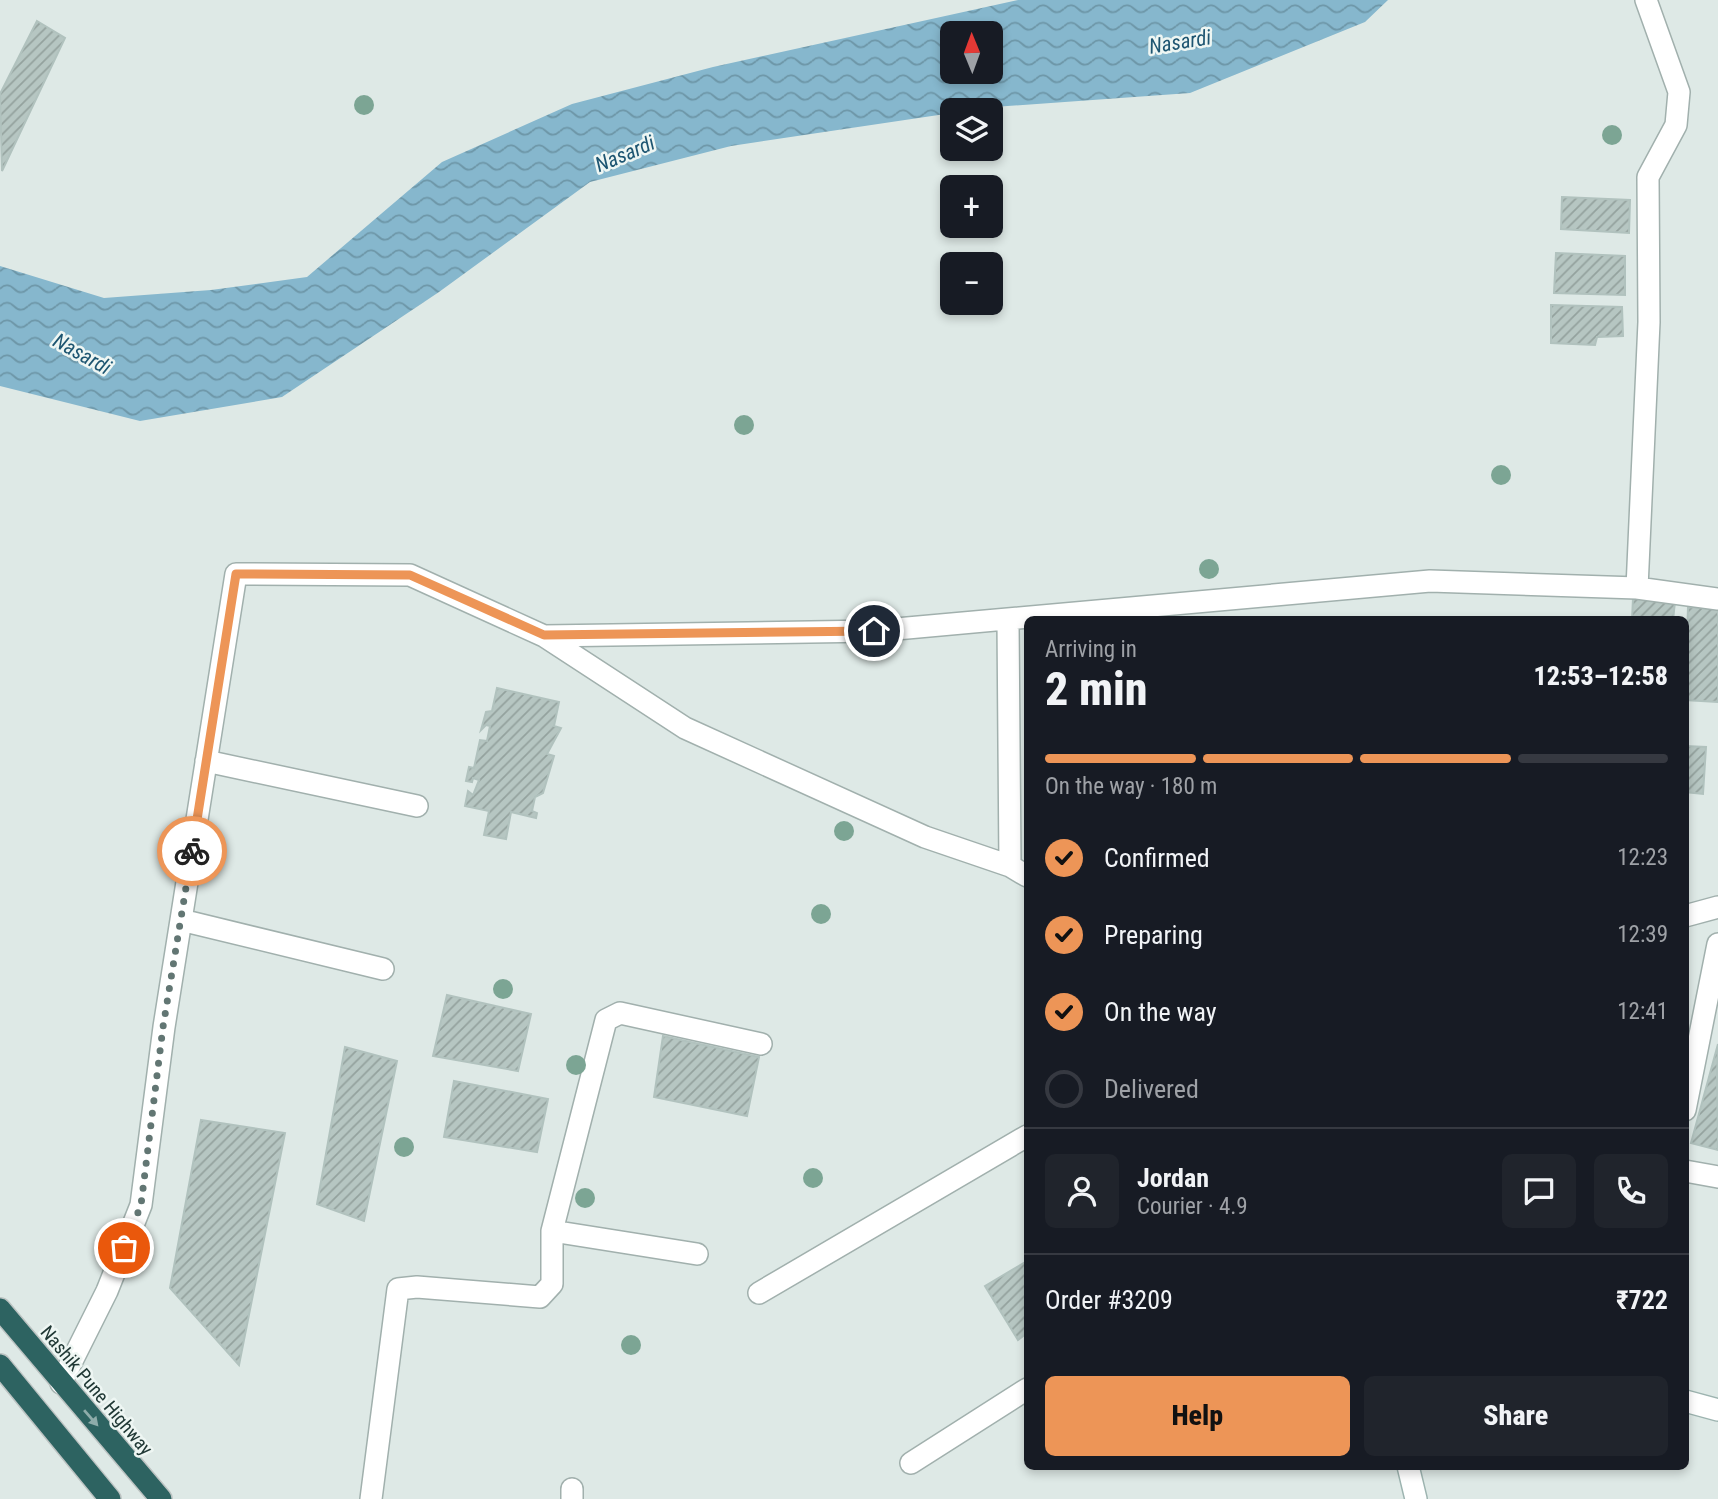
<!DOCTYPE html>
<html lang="en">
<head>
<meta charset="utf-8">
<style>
  body { margin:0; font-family:"Roboto Condensed",sans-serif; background:#20242c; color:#f1f3f6; height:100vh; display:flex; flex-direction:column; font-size:26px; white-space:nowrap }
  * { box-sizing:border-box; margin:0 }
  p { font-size:23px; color:#9ea1a6 }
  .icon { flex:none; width:38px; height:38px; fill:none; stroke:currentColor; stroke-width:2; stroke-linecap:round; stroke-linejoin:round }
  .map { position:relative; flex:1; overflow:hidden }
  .panel { position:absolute; left:1024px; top:616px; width:665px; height:854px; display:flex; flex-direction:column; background:#171b24; border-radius:10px; box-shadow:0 4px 10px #0003 }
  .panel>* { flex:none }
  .needle { width:46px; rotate:359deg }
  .fabs { position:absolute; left:940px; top:21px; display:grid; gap:14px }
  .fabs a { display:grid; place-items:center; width:63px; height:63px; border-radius:10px; background:#171b24; box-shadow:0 4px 10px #0003; font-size:35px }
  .pin { position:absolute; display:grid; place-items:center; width:60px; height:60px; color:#fff; margin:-30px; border:4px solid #fff; border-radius:50%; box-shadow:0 2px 7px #0007 }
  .courier { position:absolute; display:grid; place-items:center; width:70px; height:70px; margin:-35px; border:5px solid #ed9557; border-radius:50%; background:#fff; color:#222; box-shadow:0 2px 9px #0007 }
  .summary em { font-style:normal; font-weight:800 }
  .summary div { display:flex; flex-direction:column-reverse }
  .summary { display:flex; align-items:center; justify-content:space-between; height:119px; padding:0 21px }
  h1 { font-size:46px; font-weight:800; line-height:52px }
  .bar { display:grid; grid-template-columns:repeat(4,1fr); gap:10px 7px; align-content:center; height:84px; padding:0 21px }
  .bar i { height:9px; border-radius:5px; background:#363941 }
  .bar .on { background:#ed9557 }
  .bar p { grid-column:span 4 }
  .line { display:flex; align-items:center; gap:18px; padding:0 21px; border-top:2px solid #363941 }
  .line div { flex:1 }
  .round { display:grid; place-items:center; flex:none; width:74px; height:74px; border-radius:10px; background:#20242c }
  ol { padding:0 21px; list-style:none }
  li { display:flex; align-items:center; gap:21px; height:77px }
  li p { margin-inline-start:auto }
  li .icon { padding:7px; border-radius:50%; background:#ed9557; color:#111; stroke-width:4 }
  li:last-child { color:#9ea1a6 }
  li i { width:38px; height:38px; border:4px solid #363941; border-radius:50% }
  .action { display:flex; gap:14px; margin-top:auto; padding:14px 21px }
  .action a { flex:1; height:80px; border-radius:10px; background:#ed9557; color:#111; font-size:28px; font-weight:800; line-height:80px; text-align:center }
  .action a+a { background:#20242c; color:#f1f3f6 }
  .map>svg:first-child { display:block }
</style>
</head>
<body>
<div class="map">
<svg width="1718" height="1499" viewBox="0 0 1718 1499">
  <defs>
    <pattern id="water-waves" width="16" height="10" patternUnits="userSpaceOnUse" patternTransform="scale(1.75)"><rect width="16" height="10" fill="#86b7cd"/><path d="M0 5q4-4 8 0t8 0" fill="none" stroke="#6d96a7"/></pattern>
    <pattern id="building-hatch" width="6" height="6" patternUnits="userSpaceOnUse" patternTransform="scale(1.75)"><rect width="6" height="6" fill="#b6c6c2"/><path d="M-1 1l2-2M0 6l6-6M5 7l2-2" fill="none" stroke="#94a29e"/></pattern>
  </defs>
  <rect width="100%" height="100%" fill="#dee9e6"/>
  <!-- water -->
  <path fill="url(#water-waves)" fill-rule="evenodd" d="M1018,0h370l-23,22 -175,71 -238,17v3l-221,33 -141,36 -151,110 -157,105 -142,24 -140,-35v-120l104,32 107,-8 96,-13 135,-115 130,-58 141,-37zM952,33h38v39h-38z"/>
  <!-- building -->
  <path fill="url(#building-hatch)" stroke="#b1c2be" stroke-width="2" d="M37,21l28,17 -63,133 -2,-77z
    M1562,197l68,3 -1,33 -68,-4z
    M1556,253l69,3v39l-71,-2z
    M1551,305l71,2 1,29 -26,1 -2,8 -44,-2z
    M1633,598l42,4 -2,18h-41z
    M1688,607l30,2v93l-33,-2z
    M497,688l62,14 -5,24 7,2 -14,26 7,2 -11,37 -8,4 -3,14 5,2 -1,5 -25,-6 -5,27 -22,-4 5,-24 -24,-5 3,-15 5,4 6,-15 -6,-2 -1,4 -6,-1 3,-14 5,1 6,-28 7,1 3,-15 -4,-1 -5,5 5,-18 6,-1z
    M1685,746l21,1 -3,47 -18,-2z
    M447,995l84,19 -13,57 -85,-15z
    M663,1036l96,21 -12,59 -93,-19z
    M1718,1044l-1,32 1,74 -27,-7z
    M345,1047l52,14 -33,160 -47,-17z
    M454,1081l94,18 -11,53 -93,-15z
    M201,1120l84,13 -46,232 -69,-77z
    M1027,1261v72l-9,7 -33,-54z"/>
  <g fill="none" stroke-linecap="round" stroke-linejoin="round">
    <!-- street casing -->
    <g stroke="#a1b0ad" stroke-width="24">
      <path id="street" d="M1637,588l12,-266 -1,-145 28,-52 3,-33 -33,-92
        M1008,620l2,246
        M544,636l330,-5 556,-50 207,7 81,11
        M206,761l211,45
        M1685,916l33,-9
        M181,920l202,49
        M1685,1110l33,-166
        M1685,1171l33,6
        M552,1231l145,23
        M759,1293l268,-157
        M61,1383l46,-92 34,-86 23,-178 72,-453 174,1 134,61 141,92 240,109 85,29 17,10
        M911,1463l116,-74
        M572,1489v10
        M371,1499l27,-210 19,-2 123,10 12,-13v-53l54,-211 14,-7 141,31"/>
    </g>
    <!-- secondary casing -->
    <g stroke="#9db4b0" stroke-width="24">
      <path id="secondary" d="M1685,1401l33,9
        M1408,1466l8,33"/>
    </g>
    <!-- highway casing -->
    <g stroke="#bcc3c2" stroke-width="24">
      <path id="highway" d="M0,1309l161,190
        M0,1365l110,134"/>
    </g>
    <!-- street -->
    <use href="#street" stroke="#fff" stroke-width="21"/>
    <!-- secondary -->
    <use href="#secondary" stroke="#fff" stroke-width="21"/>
    <!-- highway -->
    <use href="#highway" stroke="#2d6361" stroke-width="21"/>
  </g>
  <!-- trees -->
  <g fill="#7ca594">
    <circle cx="364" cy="105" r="10"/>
    <circle cx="1612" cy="135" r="10"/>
    <circle cx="744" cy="425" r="10"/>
    <circle cx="1501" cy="475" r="10"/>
    <circle cx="1209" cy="569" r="10"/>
    <circle cx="844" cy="831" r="10"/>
    <circle cx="821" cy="914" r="10"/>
    <circle cx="503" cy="989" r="10"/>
    <circle cx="576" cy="1065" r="10"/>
    <circle cx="404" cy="1147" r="10"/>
    <circle cx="813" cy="1178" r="10"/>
    <circle cx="585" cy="1198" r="10"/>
    <circle cx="631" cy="1345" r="10"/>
  </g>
  <!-- one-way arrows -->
  <defs><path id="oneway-solid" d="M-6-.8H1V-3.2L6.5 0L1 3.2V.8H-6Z" transform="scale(1.75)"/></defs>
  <use fill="#8eacaa" href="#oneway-solid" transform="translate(91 1418) rotate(49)"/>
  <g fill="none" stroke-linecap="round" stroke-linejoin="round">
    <!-- done -->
    <path stroke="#627673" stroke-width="7" stroke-dasharray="0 12.6" d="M124,1248l17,-43 22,-178 29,-176"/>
    <!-- route -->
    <path stroke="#ed9557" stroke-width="9" d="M192,851l44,-277 174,1 134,60 330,-4"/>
  </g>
  <g text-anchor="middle" stroke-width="5" stroke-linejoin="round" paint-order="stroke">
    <!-- street labels -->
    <g font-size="19" fill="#203835" stroke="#eef6f3">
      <text transform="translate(97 1390) rotate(50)" y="7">Nashik Pune Highway</text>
    </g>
    <!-- water labels -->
    <g font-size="21" font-style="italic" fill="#1d5571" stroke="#eef6f3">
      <text transform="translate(1180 42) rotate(-9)" y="7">Nasardi</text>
      <text transform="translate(625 154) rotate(-23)" y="7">Nasardi</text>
      <text transform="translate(82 354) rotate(29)" y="7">Nasardi</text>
    </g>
  </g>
</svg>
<div class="fabs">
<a><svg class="needle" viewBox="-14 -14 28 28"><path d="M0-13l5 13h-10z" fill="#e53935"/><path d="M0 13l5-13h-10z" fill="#9ea1a6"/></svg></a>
<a><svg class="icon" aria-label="layers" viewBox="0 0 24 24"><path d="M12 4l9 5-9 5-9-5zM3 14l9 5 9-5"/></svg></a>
<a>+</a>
<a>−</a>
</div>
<div class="pin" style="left:124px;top:1248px;background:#ea580c"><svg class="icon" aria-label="bag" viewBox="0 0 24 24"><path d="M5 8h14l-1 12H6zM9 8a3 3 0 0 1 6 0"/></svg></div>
<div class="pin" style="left:874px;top:631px;background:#1f2937"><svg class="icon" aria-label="home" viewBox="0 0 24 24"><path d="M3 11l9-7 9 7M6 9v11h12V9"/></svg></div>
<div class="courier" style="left:192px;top:851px"><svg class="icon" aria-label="bike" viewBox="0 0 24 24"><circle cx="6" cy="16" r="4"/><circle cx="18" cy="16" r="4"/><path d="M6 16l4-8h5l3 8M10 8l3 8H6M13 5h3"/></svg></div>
<section class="panel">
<div class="summary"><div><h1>2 min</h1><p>Arriving in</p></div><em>12:53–12:58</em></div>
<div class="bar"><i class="on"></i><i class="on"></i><i class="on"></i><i></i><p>On the way · 180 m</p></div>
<ol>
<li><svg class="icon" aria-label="check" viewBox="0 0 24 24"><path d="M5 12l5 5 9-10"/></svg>Confirmed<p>12:23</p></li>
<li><svg class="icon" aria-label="check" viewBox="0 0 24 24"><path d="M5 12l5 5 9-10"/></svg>Preparing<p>12:39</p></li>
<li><svg class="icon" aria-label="check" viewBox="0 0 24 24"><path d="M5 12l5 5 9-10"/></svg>On the way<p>12:41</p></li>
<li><i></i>Delivered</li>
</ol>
<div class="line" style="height:126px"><a class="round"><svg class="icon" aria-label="person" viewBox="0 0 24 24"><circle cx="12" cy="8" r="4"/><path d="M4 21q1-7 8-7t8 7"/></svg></a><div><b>Jordan</b><p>Courier · 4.9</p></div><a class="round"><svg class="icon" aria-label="chat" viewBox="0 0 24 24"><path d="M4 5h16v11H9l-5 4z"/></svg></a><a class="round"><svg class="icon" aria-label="phone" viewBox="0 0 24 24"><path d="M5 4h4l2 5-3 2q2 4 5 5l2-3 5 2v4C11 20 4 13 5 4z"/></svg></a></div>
<div class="line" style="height:91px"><div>Order #3209</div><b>₹722</b></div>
<div class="action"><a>Help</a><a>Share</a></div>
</section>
</div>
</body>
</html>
